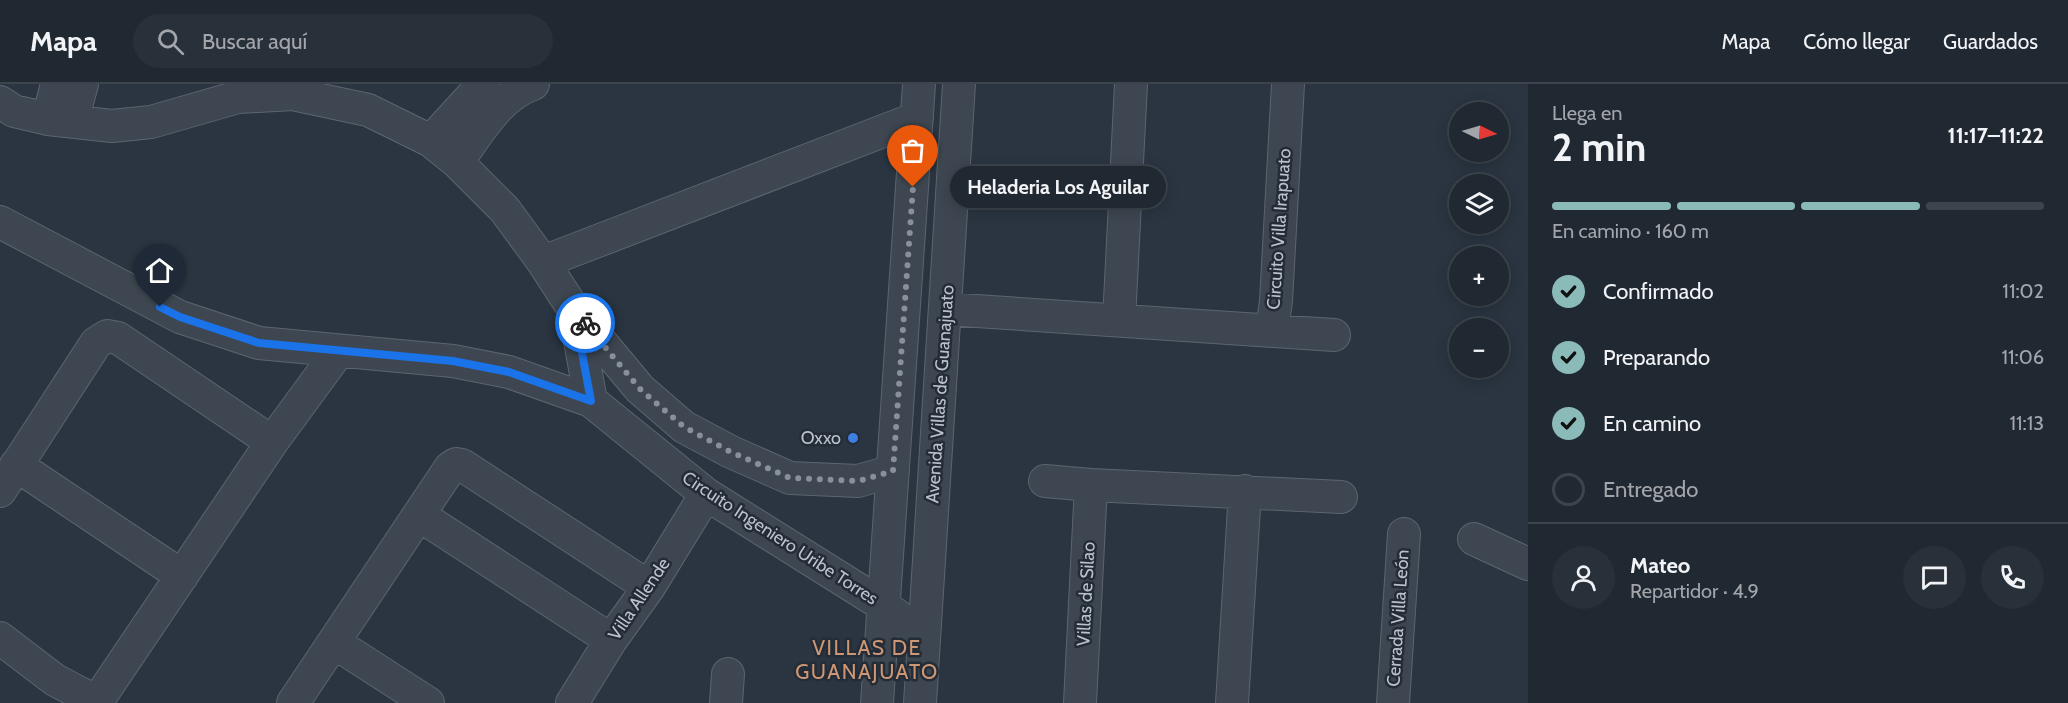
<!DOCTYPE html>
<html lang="es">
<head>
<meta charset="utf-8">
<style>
  body { margin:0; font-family:Cabin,sans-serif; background:#283039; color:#f1f3f6; height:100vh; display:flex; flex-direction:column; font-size:22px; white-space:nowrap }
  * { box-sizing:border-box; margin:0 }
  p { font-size:20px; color:#a2a6ab }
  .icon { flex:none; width:33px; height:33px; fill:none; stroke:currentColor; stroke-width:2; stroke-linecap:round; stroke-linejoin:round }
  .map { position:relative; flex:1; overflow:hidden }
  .side { display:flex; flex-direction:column; background:#202831; width:540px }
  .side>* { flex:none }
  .needle { width:39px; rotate:95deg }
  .buttons { position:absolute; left:1449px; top:18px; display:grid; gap:12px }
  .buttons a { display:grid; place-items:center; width:60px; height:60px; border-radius:50%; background:#202831; box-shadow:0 3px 15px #0003,0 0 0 2px #3d444d; font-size:30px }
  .pin { position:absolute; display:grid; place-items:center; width:51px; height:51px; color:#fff; margin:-62px -26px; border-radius:50% 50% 50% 0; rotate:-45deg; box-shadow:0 0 6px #0007 }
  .pin .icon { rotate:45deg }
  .courier { position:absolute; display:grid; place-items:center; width:60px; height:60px; margin:-30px; border:4px solid #1a73e8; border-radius:50%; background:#fff; color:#222; box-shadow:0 2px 8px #0007 }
  .bubble { position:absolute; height:42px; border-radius:21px; background:#202831; box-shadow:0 3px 15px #0003,0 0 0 2px #3d444d; font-size:20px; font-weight:700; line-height:42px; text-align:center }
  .summary em { font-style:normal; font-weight:700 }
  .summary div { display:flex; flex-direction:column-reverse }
  .summary { display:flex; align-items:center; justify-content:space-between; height:102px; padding:0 24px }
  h1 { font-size:39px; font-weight:700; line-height:45px }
  .bar { display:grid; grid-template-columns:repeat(4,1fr); gap:9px 6px; align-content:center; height:72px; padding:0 24px }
  .bar i { height:8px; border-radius:4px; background:#3d444d }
  .bar .current { background:#8bbbb9 }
  .bar p { grid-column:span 4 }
  .line { display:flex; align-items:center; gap:15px; padding:0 24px; border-top:2px solid #3d444d }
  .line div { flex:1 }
  .round { display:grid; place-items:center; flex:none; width:63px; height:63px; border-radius:32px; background:#283039 }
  ol { padding:0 24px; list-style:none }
  li { display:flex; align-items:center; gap:18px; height:66px }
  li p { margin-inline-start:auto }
  li .icon { padding:6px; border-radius:50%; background:#8bbbb9; color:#111; stroke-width:4 }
  li:last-child { color:#a2a6ab }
  li i { width:33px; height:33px; border:3px solid #3d444d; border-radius:50% }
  header { display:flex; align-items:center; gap:36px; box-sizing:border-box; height:84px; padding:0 30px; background:#202831; border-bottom:2px solid #3d444d }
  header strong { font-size:28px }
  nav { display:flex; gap:33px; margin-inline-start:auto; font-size:21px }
  .search { width:420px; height:54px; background:#283039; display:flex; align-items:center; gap:15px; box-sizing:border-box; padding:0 21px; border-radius:33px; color:#a2a6ab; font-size:22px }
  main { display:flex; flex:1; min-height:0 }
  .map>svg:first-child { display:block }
</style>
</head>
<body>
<header>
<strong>Mapa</strong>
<div class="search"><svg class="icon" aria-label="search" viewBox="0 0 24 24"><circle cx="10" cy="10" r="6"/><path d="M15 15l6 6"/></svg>Buscar aquí</div>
<nav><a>Mapa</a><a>Cómo llegar</a><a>Guardados</a></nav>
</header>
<main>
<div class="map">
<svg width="1528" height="619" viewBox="0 0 1528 619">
  <rect width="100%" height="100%" fill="#2a3541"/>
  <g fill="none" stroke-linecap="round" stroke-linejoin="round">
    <!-- minor casing -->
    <g stroke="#5c656f" stroke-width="34">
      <path id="minor" d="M0,18l14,9 34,8 64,7 39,-4 87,-25 55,-3 75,16 63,31 26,21 48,48 38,52 31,48 66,79 44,38 47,25 59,26 68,3 35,-10
        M48,35l9,-35
        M72,37l10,-37
        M431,57l52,-57
        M457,78c22,-29 41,-66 76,-78
        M0,138l180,95 79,26 194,18 56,11 82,29 115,93 177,111 41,31
        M543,178l374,-144
        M946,225l388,26
        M575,230l16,87
        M1119,236l12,-236
        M1272,246l4,-29 12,-217
        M16,381l166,111
        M1045,397l46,4 250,12
        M0,407l96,-148 11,-7 11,2 154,104
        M419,431l192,125
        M1474,455l54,25
        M0,554l55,42 42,22
        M335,559l93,60
        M96,619l176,-261 66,-90
        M293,619l157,-235 6,-4 6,1 187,122
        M572,619l39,-63 38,-53 57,-93
        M726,619l2,-29
        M877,619l42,-619
        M920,619l39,-619
        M1080,619l11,-218
        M1232,619l13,-212
        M1393,619l11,-169"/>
    </g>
    <!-- minor -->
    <use href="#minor" stroke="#3e4751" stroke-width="32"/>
  </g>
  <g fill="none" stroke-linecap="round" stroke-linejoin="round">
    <!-- done -->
    <path stroke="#88919b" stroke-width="6" stroke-dasharray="0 10.8" d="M585,239l55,66 44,38 47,25 59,26 68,3 35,-10 20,-284"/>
    <!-- route -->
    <path stroke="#1a73e8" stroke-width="8" d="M160,223l20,10 79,26 194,18 56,11 82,29 -17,-91 11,13"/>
  </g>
  <!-- markers -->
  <circle fill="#3f7fe0" stroke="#232c37" stroke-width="2" cx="853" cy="354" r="6"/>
  <g text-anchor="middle" stroke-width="5" stroke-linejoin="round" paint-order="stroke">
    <!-- street labels -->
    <g font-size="18" fill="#bbc2cb" stroke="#232c37">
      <text transform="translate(1279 145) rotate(-86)" y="6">Circuito Villa Irapuato</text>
      <text transform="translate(940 310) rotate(-86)" y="6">Avenida Villas de Guanajuato</text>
      <text transform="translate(780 454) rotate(33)" y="6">Circuito Ingeniero Uribe Torres</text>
      <text transform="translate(1086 510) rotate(-87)" y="6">Villas de Silao</text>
      <text transform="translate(639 515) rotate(-56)" y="6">Villa Allende</text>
      <text transform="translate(1398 534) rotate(-86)" y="6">Cerrada Villa León</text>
    </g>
    <!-- poi labels -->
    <g font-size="18" fill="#bbc2cb" stroke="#232c37" text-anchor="end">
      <text x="841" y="360">Oxxo</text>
    </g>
    <!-- quarter labels -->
    <g font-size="21" letter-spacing="1.5" fill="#cd9775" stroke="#232c37">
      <text x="867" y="571">VILLAS DE<tspan x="867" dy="24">GUANAJUATO</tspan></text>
    </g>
  </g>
</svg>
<div class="buttons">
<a><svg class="needle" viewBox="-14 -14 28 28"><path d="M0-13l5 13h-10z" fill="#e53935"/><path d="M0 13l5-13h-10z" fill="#a2a6ab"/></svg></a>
<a><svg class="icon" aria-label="layers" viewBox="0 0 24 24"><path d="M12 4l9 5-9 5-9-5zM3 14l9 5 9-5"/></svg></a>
<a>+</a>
<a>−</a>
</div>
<div class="pin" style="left:913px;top:103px;background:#ea580c"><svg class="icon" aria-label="bag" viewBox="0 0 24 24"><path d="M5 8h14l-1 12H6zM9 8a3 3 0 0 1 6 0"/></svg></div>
<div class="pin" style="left:160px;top:223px;background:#1f2937"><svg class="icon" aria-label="home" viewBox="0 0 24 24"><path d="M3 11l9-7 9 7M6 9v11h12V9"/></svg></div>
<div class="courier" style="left:585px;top:239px"><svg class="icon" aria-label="bike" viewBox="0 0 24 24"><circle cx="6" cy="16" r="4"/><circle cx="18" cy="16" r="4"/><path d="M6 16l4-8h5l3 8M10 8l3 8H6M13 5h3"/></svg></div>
<div class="bubble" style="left:950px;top:82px;width:216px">Heladeria Los Aguilar</div>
</div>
<section class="side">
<div class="summary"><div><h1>2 min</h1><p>Llega en</p></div><em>11:17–11:22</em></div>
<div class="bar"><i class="current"></i><i class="current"></i><i class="current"></i><i></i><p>En camino · 160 m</p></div>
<ol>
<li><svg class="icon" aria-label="check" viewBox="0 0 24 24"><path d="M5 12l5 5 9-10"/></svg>Confirmado<p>11:02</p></li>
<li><svg class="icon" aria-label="check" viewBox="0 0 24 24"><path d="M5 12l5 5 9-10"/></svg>Preparando<p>11:06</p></li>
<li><svg class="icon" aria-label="check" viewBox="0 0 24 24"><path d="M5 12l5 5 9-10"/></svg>En camino<p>11:13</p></li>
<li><i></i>Entregado</li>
</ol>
<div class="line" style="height:108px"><a class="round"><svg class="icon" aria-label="person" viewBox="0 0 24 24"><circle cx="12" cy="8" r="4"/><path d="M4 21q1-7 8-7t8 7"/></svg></a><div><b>Mateo</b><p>Repartidor · 4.9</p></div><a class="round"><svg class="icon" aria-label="chat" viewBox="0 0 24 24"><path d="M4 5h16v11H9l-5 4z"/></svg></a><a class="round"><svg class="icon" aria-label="phone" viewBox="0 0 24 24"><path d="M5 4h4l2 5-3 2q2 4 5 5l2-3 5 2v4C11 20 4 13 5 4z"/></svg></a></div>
</section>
</main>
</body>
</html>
